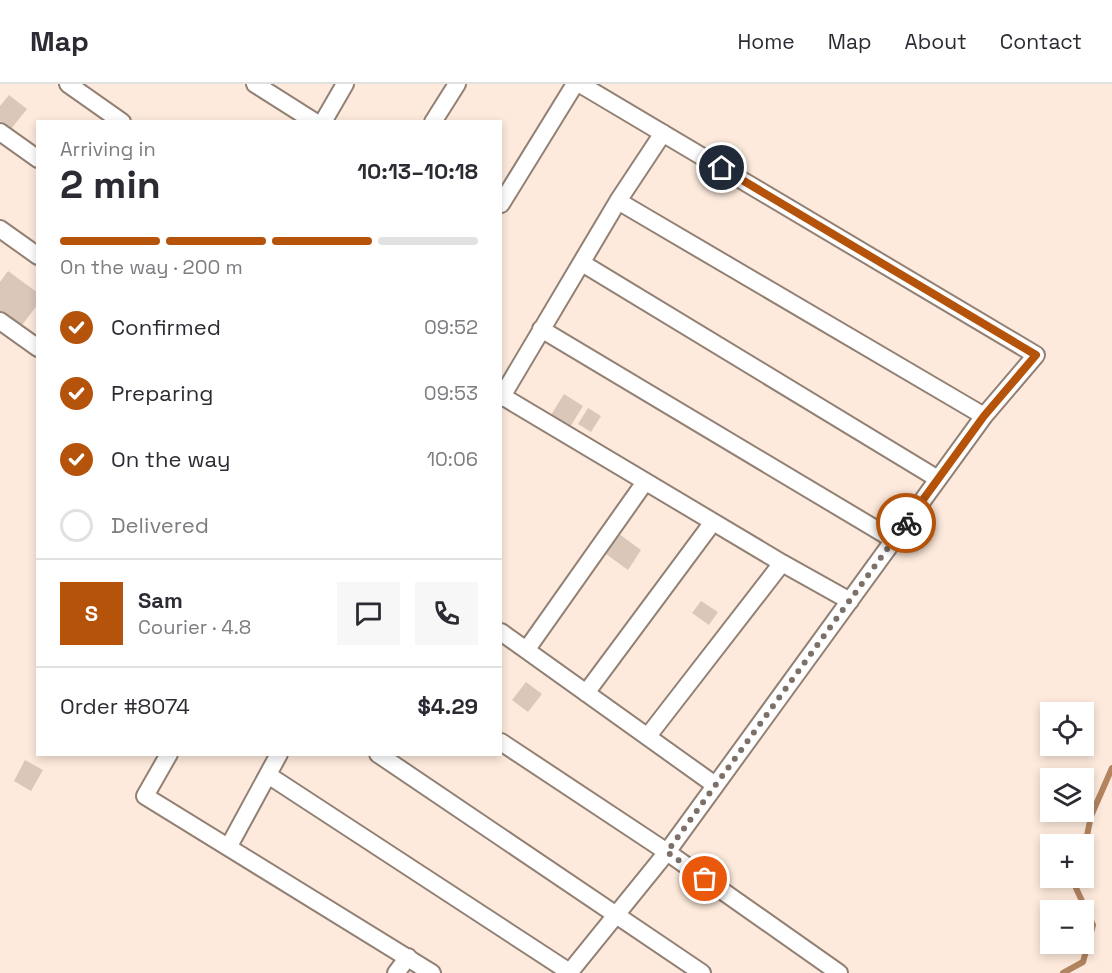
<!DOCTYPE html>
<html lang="en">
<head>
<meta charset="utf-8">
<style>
  body { margin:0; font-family:"Space Grotesk",sans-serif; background:#f7f7f7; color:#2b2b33; height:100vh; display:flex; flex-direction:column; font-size:22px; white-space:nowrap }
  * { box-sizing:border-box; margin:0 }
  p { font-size:20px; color:#7c7c81 }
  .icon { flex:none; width:33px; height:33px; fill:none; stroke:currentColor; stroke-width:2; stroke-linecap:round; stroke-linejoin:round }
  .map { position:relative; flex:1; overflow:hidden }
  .drawer { position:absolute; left:36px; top:36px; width:466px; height:636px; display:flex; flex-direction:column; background:#fff; border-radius:0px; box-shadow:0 3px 9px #0003 }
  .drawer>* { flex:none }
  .controls { position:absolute; left:1040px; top:618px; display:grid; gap:12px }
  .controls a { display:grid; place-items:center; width:54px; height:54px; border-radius:0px; background:#fff; box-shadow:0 3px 9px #0003; font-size:30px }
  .pin { position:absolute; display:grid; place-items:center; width:51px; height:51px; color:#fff; margin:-26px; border:3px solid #fff; border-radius:50%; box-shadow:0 2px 6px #0007 }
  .courier { position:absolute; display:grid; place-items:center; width:60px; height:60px; margin:-30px; border:4px solid #b45309; border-radius:50%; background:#fff; color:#222; box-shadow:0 2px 8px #0007 }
  .summary em { font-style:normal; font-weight:700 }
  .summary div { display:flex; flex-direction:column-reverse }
  .summary { display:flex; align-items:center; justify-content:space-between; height:102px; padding:0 24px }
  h1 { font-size:39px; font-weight:700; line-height:45px }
  .bar { display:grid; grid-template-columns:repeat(4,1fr); gap:9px 6px; align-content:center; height:72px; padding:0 24px }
  .bar i { height:8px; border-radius:4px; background:#e1e1e2 }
  .bar .current { background:#b45309 }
  .bar p { grid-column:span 4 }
  .line { display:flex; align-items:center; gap:15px; padding:0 24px; border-top:2px solid #e1e1e2 }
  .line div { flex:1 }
  .round { display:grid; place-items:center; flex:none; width:63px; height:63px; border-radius:0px; background:#f7f7f7 }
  ol { padding:0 24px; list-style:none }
  li { display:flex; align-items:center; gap:18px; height:66px }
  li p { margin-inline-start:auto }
  li .icon { padding:6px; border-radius:50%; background:#b45309; color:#fff; stroke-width:4 }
  li:last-child { color:#7c7c81 }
  li i { width:33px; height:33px; border:3px solid #e1e1e2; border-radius:50% }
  header { display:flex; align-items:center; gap:36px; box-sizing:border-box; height:84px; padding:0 30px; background:#fff; border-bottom:2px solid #e1e1e2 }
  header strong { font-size:28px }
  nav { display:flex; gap:33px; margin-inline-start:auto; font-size:21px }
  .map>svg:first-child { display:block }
</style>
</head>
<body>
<header>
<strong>Map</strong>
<nav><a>Home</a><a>Map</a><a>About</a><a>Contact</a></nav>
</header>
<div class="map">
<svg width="1112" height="889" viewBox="0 0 1112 889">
  <rect width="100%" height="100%" fill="#fdeadc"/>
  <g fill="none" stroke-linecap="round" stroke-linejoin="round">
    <!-- stream -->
    <path stroke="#b38460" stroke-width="6" d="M1083,771l8,-39 21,-48
      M1063,889l20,-11 10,-37 -17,-37 2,-10"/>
  </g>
  <!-- building -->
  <path fill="#dac7b9" d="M9,11l18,14 -16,20 -11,-8v-15z
    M8,187l30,22v11l-19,25 -19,-14v-33z
    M564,310l19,12 -13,21 -19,-12z
    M588,324l13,8 -10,16 -13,-8z
    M619,450l22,16 -13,20 -22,-16z
    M701,517l17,11 -9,13 -17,-12z
    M526,598l16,12 -14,18 -16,-12z
    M25,676l18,10 -12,21 -17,-10z"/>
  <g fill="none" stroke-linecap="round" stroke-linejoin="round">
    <!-- minor casing -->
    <g stroke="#928074" stroke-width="20">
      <path id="minor" d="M68,0l54,38
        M255,0l60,38
        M323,38l22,-38
        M433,38l24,-38
        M0,48l38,27
        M618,117l366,215
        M501,120l74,-120
        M0,145l38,27
        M582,179l356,216
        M0,237l38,27
        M541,245l353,211
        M502,312l280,167 68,38
        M501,314l117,-197 45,-68
        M501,548l214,153
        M527,565l118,-167
        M586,609l127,-171
        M648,652l134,-173
        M501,658l166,110 172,121
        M169,670l-24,42 287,177
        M378,670l324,219
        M268,691l303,198
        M229,762l50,-92
        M396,889l12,-16
        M569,889l98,-121 317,-436 52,-61 -456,-271"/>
    </g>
    <!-- minor -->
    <use href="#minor" stroke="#fff" stroke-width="16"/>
  </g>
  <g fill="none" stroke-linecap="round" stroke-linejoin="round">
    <!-- done -->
    <path stroke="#7c7068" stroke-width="6" stroke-dasharray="0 10.8" d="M705,795l-38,-27 239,-329"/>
    <!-- route -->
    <path stroke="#b45309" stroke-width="8" d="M722,84l314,187 -52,61 -78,107"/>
  </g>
</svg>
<div class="controls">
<a><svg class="icon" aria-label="locate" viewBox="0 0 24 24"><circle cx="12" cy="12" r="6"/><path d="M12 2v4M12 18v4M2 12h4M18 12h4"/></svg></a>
<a><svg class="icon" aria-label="layers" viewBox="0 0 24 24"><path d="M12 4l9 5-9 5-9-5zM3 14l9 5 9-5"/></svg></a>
<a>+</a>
<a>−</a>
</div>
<div class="pin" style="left:705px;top:795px;background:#ea580c"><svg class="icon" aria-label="bag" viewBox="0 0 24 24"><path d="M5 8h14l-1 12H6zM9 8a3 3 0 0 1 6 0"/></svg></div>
<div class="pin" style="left:722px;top:84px;background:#1f2937"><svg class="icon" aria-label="home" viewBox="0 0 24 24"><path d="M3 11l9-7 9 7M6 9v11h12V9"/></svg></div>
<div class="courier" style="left:906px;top:439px"><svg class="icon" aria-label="bike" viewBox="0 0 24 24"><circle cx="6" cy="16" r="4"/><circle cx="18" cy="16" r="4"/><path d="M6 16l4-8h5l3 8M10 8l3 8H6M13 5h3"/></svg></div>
<section class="drawer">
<div class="summary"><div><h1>2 min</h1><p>Arriving in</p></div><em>10:13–10:18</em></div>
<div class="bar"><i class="current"></i><i class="current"></i><i class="current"></i><i></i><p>On the way · 200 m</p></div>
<ol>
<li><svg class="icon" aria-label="check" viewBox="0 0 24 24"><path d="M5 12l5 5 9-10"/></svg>Confirmed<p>09:52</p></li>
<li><svg class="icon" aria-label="check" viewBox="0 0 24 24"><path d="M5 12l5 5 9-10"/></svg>Preparing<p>09:53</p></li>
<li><svg class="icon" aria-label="check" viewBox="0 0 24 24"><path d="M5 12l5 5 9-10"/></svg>On the way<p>10:06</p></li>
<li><i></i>Delivered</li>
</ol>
<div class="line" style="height:108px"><b class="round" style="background:#b45309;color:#fff">S</b><div><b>Sam</b><p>Courier · 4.8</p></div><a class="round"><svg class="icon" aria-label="chat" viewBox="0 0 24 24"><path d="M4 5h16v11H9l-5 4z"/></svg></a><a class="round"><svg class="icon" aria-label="phone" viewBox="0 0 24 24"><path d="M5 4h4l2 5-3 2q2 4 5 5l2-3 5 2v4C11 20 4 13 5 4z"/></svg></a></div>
<div class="line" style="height:78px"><div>Order #8074</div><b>$4.29</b></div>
</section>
</div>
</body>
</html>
